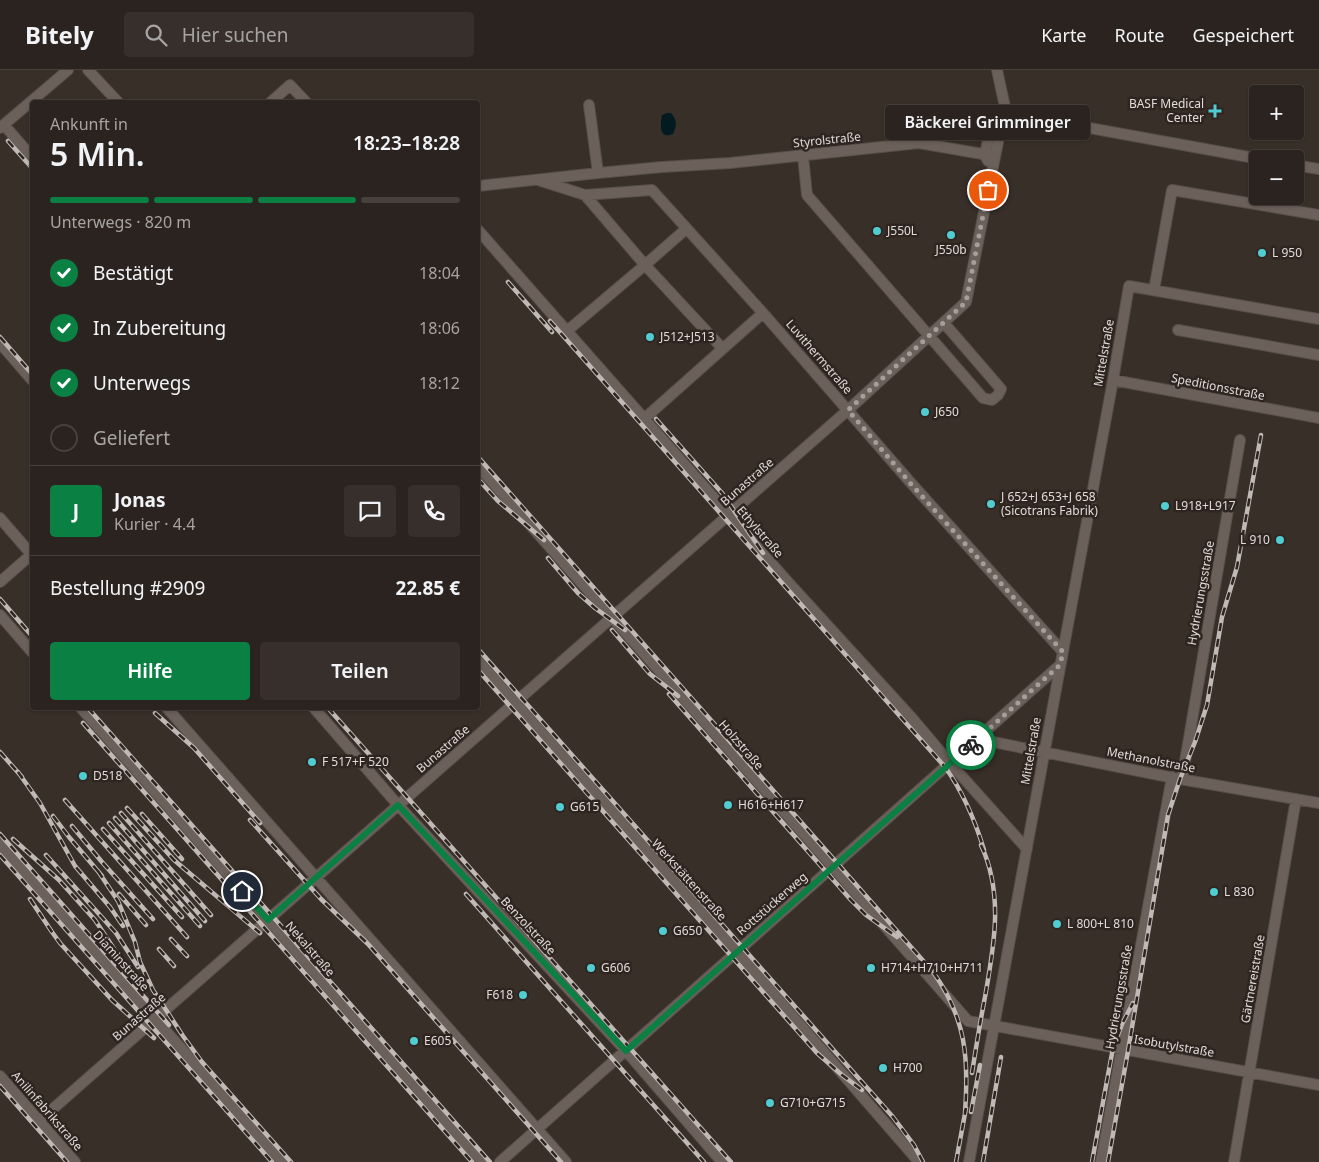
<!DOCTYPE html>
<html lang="de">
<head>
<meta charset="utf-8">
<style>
  body { margin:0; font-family:"Noto Sans",sans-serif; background:#372f2c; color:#f1f3f6; height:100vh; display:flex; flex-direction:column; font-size:19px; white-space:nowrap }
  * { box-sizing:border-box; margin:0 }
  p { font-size:16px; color:#a6a4a4 }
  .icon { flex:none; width:28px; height:28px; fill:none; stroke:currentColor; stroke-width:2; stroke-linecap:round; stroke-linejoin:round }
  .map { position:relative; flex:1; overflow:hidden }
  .panel { position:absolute; left:30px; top:30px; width:450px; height:610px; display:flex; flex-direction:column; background:#2b231f; border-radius:5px; box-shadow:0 1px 4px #0004,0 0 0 1px #47403d }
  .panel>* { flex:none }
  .fabs { position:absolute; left:1249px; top:15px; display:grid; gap:10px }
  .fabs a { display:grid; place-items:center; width:55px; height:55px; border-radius:5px; background:#2b231f; box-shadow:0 1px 4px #0004,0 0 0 1px #47403d; font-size:25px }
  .pin { position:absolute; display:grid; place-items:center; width:42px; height:42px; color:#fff; margin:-21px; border:2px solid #fff; border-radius:50%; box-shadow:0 1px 5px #0007 }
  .courier { position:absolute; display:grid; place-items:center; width:50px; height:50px; margin:-25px; border:4px solid #0b8043; border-radius:50%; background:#fff; color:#222; box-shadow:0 1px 6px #0007 }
  .bubble { position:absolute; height:35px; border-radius:5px; background:#2b231f; box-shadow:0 1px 4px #0004,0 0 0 1px #47403d; font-size:16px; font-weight:600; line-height:35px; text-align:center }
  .overview em { font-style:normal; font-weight:600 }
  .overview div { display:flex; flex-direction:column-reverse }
  .overview { display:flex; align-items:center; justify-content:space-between; height:85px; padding:0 20px }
  h1 { font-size:32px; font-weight:600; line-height:38px }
  .bar { display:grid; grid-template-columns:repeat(4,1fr); gap:8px 5px; align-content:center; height:60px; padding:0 20px }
  .bar i { height:6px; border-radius:4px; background:#47403d }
  .bar .on { background:#0b8043 }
  .bar p { grid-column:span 4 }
  .line { display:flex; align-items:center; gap:12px; padding:0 20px; border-top:1px solid #47403d }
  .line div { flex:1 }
  .round { display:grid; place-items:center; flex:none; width:52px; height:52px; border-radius:5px; background:#372f2c }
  ol { padding:0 20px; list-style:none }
  li { display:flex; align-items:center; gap:15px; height:55px }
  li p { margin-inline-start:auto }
  li .icon { padding:5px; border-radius:50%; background:#0b8043; color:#fff; stroke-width:4 }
  li:last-child { color:#a6a4a4 }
  li i { width:28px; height:28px; border:2px solid #47403d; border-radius:50% }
  .action { display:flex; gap:10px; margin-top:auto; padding:10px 20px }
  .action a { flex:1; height:58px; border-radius:5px; background:#0b8043; color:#fff; font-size:20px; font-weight:600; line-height:58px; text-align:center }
  .action a+a { background:#372f2c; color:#f1f3f6 }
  header { display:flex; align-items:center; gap:30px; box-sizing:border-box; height:70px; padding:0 25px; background:#2b231f; border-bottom:1px solid #47403d }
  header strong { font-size:24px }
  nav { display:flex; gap:28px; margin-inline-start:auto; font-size:18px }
  .search { width:350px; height:45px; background:#372f2c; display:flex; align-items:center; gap:12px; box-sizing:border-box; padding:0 18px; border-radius:5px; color:#a6a4a4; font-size:19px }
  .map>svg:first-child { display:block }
</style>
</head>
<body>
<header>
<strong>Bitely</strong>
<div class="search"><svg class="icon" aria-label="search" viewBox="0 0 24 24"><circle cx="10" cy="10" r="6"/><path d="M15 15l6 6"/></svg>Hier suchen</div>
<nav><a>Karte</a><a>Route</a><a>Gespeichert</a></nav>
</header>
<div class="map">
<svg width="1319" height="1092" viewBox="0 0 1319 1092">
  <rect width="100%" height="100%" fill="#392f29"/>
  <!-- water -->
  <path fill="#031a20" d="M667,43h4c6,7 6,12 2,21 -14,6 -13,-9 -11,-19z"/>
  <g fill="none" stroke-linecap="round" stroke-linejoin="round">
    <!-- minor casing -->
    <g stroke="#564e49" stroke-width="12">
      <path id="minor" d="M88,0l30,32
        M271,32l19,-17 16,17
        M589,35l9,68 64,-6 68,-4 189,-20 75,13
        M1005,37l4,5 4,2 247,45
        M4,55l28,32
        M0,58l68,-58
        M803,86l4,39 176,203 9,2 6,-5 3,-6 -57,-66
        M988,91l-3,-6 8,-42 12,-6
        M1295,95l24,4
        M538,110l47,15 67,-5 111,123 148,170 152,169
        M478,116l120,-13
        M686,159l-41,36 77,83
        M478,160l310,352 124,136 38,45 77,86
        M1154,220l18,-100 147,25
        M1178,260l141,25
        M567,261l78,-66 -60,-70
        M0,273l32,37
        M1113,310l206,38
        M645,348l118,-105
        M478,396l355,401 135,154 351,64
        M0,448l32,37
        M0,512l32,-28
        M0,545l32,37
        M478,591l259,291 182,210
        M81,638l401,454
        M167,638l399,454
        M314,638l84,97 228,246 96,111
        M978,669l196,39 145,25
        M1182,709l58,-339
        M0,774l282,318
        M0,1006l75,86
        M39,1051l809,-711 118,-108 39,-195 -8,-37
        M500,1092l560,-497
        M969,1092l144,-782 16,-94 190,33
        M1101,1092l71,-385
        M1234,1092l62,-363"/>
    </g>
    <!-- minor -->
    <use href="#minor" stroke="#6c605a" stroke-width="10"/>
    <!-- rail casing -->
    <g stroke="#c1b9b5" stroke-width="4.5">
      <path id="rail" d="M8,71l24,27
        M508,212l44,50
        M550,251l395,446c18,25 30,53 39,83
        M0,267l32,37
        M656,349l66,74 41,60
        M478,387l301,340 154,175c33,46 36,86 32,141
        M478,409l20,22 46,39
        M548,488l30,35 17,15 30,22
        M0,529l32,37
        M612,560l38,44 28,22
        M478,579l415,468 21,28 9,17
        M478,600l339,383 25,22 20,15
        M669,624l182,206 15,15 31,22
        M88,638l402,454
        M328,638l403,454
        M155,643l39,35 66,75
        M83,653l389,439
        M0,682l22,25
        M18,702l22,31 35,63 35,41 13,19
        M65,730l122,137
        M127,738l47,52 86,73
        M121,743l90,102
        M142,744l40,45
        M53,746l16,21 33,39
        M115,748l90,103
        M250,750l71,79 47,45 193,218
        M109,753l91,103
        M72,756l30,36 51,57
        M103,759l79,88
        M0,764l169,191
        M13,769l46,41 36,40 29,44
        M0,785l272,307
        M46,785l70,78 22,34
        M98,801l20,30 17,41 5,20 13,28 30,46 19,26 89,100
        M119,824l27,31
        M466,824l238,268
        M30,829l22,33 8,11 52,57 42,38
        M171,869l16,17
        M159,879l15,17
        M1118,954l9,-58
        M972,1003c4,-25 8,-51 13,-76 9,-51 19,-103 -4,-152
        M0,1016l67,76
        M971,1042l9,-47
        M956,1092l10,-54
        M983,1092l18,-105
        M1092,1092l21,-114 9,-24 11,-21
        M1108,1092l20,-111 40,-236 12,-36 15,-37 12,-37 15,-88 15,-50 24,-132"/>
    </g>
    <!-- rail -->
    <use href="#rail" stroke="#2f2520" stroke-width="2.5" stroke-dasharray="8" stroke-linecap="butt"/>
  </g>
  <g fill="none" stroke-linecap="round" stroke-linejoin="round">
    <!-- done -->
    <path stroke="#a69e9a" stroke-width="5" stroke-dasharray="0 9" d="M971,675l89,-80 3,-13 -152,-168 -63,-74 118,-108 22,-112"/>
    <!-- route -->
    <path stroke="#0b8043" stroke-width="6" d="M242,821l26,29 130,-115 228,246 111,-99 234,-207"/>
  </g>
  <!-- markers -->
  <g fill="#51ccd1" stroke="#2f2520" stroke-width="2">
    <path d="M1212.5 33.5h5v5h5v5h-5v5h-5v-5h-5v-5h5z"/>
    <circle cx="877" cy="161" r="5"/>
    <circle cx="951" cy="165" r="5"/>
    <circle cx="1262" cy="183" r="5"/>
    <circle cx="650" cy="267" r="5"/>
    <circle cx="925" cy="342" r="5"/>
    <circle cx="991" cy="434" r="5"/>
    <circle cx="1165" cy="436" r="5"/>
    <circle cx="1280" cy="470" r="5"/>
    <circle cx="312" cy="692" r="5"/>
    <circle cx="83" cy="706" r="5"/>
    <circle cx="728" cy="735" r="5"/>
    <circle cx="560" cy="737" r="5"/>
    <circle cx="1214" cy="822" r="5"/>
    <circle cx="1057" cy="854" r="5"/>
    <circle cx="663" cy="861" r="5"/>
    <circle cx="591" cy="898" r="5"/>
    <circle cx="871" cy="898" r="5"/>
    <circle cx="523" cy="925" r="5"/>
    <circle cx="414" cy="971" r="5"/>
    <circle cx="883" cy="998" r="5"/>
    <circle cx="770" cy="1033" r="5"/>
  </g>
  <g text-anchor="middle" stroke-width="5" stroke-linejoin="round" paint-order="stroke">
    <!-- poi labels -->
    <g font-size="12" fill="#e1dad7" stroke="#2f2520" text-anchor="start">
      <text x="1204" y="38" text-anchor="end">BASF Medical<tspan x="1204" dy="14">Center</tspan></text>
      <text x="887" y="165">J550L</text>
      <text x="951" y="184" text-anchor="middle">J550b</text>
      <text x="1272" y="187">L 950</text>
      <text x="660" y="271">J512+J513</text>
      <text x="935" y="346">J650</text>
      <text x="1001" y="431">J 652+J 653+J 658<tspan x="1001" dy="14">(Sicotrans Fabrik)</tspan></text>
      <text x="1175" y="440">L918+L917</text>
      <text x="1270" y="474" text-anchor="end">L 910</text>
      <text x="322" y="696">F 517+F 520</text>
      <text x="93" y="710">D518</text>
      <text x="738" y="739">H616+H617</text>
      <text x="570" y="741">G615</text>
      <text x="1224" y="826">L 830</text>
      <text x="1067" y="858">L 800+L 810</text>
      <text x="673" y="865">G650</text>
      <text x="601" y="902">G606</text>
      <text x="881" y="902">H714+H710+H711</text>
      <text x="513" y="929" text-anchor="end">F618</text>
      <text x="424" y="975">E605</text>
      <text x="893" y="1002">H700</text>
      <text x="780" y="1037">G710+G715</text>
    </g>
    <!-- street labels -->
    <g font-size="12" fill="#e1dad7" stroke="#2f2520">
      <text transform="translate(827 70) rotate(-6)" y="4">Styrolstraße</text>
      <text transform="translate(1104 283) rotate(-80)" y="4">Mittelstraße</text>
      <text transform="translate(819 287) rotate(49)" y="4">Luvithermstraße</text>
      <text transform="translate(1218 317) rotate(11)" y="4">Speditionsstraße</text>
      <text transform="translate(747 412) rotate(-41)" y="4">Bunastraße</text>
      <text transform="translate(760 462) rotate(49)" y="4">Ethylstraße</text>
      <text transform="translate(1201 523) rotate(-80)" y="4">Hydrierungsstraße</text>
      <text transform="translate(741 675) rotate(49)" y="4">Holzstraße</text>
      <text transform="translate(443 679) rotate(-41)" y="4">Bunastraße</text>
      <text transform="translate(1031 681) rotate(-80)" y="4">Mittelstraße</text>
      <text transform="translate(1151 690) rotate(11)" y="4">Methanolstraße</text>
      <text transform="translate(689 810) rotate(48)" y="4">Werkstättenstraße</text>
      <text transform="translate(772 834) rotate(-41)" y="4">Rottstückerweg</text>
      <text transform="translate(528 856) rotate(47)" y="4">Benzolstraße</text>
      <text transform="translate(310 879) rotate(49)" y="4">Nekalstraße</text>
      <text transform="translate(121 891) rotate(48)" y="4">Diaminstraße</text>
      <text transform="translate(1253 909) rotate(-80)" y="4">Gärtnereistraße</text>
      <text transform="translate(1119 927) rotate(-80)" y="4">Hydrierungsstraße</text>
      <text transform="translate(139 947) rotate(-41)" y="4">Bunastraße</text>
      <text transform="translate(1174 976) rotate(10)" y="4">Isobutylstraße</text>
      <text transform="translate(47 1041) rotate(49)" y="4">Anilinfabrikstraße</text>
    </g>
  </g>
</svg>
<div class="fabs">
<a>+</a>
<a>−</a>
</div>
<div class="pin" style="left:988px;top:120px;background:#ea580c"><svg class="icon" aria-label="bag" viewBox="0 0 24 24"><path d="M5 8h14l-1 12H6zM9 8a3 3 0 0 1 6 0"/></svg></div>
<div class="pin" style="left:242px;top:821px;background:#1f2937"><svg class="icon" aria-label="home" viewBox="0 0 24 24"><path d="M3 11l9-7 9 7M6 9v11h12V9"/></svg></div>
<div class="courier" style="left:971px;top:675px"><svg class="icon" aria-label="bike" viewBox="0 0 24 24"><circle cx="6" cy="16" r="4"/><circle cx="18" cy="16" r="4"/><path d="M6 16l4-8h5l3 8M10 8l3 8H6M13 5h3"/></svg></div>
<div class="bubble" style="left:885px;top:35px;width:205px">Bäckerei Grimminger</div>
<section class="panel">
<div class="overview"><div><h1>5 Min.</h1><p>Ankunft in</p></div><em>18:23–18:28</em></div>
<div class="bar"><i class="on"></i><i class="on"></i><i class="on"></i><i></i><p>Unterwegs · 820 m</p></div>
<ol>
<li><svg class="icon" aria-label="check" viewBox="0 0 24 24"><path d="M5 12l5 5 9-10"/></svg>Bestätigt<p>18:04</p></li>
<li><svg class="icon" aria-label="check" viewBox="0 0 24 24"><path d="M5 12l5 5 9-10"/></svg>In Zubereitung<p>18:06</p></li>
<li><svg class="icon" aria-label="check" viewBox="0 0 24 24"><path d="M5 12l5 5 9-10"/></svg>Unterwegs<p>18:12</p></li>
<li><i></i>Geliefert</li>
</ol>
<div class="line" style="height:90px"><b class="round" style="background:#0b8043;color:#fff">J</b><div><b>Jonas</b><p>Kurier · 4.4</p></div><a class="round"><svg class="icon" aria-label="chat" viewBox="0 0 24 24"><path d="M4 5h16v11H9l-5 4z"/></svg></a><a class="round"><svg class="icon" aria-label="phone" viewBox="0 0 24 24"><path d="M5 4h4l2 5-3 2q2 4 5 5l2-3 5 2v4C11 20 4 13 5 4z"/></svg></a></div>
<div class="line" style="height:65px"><div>Bestellung #2909</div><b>22.85 €</b></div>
<div class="action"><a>Hilfe</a><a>Teilen</a></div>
</section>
</div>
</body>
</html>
